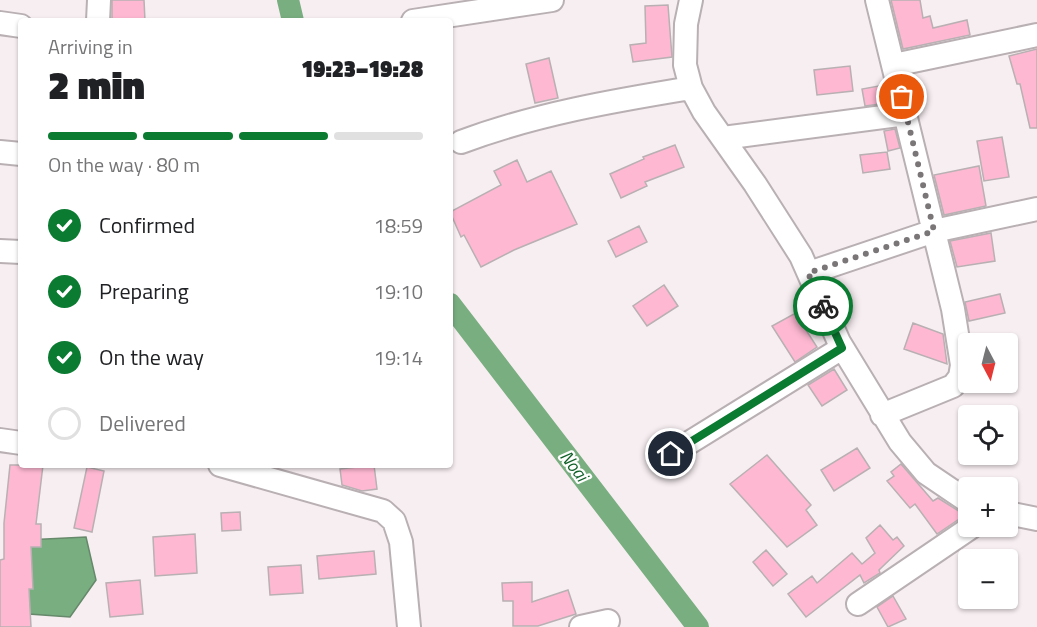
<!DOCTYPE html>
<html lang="en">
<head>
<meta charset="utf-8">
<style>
  body { margin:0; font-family:"Titillium Web",sans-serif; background:#f6f6f6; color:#202124; height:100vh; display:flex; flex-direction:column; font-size:22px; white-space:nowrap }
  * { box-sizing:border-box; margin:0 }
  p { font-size:20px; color:#757577 }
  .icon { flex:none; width:33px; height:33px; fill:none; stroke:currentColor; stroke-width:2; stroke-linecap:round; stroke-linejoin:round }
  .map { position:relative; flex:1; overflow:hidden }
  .sheet { position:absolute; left:18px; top:18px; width:435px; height:450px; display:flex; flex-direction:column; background:#fff; border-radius:6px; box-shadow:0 2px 4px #0004 }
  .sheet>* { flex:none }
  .needle { width:39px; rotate:173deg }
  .tools { position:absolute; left:958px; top:333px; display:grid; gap:12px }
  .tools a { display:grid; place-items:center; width:60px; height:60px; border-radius:6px; background:#fff; box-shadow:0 2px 4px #0004; font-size:30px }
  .pin { position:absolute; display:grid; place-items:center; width:51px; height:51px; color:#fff; margin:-26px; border:3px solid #fff; border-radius:50%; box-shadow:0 2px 6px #0007 }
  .courier { position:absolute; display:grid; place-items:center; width:60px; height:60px; margin:-30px; border:4px solid #0a7b31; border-radius:50%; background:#fff; color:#222; box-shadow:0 2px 8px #0007 }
  .head em { font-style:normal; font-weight:800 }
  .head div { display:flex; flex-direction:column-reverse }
  .head { display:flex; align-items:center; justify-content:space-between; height:102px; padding:0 30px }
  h1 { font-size:39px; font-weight:800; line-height:45px }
  .bar { display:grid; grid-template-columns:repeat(4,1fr); gap:9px 6px; align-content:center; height:72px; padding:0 30px }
  .bar i { height:8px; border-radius:4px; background:#e0e0e0 }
  .bar .selected { background:#0a7b31 }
  .bar p { grid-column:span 4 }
  ol { padding:0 30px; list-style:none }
  li { display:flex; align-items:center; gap:18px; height:66px }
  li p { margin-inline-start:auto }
  li .icon { padding:6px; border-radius:50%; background:#0a7b31; color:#fff; stroke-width:4 }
  li:last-child { color:#757577 }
  li i { width:33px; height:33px; border:3px solid #e0e0e0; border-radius:50% }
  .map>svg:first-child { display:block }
</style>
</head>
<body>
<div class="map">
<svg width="1037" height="627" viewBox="0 0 1037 627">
  <rect width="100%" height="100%" fill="#f7eef1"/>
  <!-- water -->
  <path fill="#79ae80" stroke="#65896a" stroke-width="1.5" d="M86,537l10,43 -26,37 -41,-3 -3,-74z"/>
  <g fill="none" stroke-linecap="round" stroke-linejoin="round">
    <!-- canal -->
    <path stroke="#79ae80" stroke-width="22" d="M288,0l5,21
      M450,304l248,323"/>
  </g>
  <!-- building -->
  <path fill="#feb8d2" stroke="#b8b0b2" stroke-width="1.5" d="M112,0h32l1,21h-33z
    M891,0h29l3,18 7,-2 3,12 34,-8 3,15 -67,14z
    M668,5l4,52 -39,5 -3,-17 16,-2 -1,-37z
    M1037,49v79h-7l-10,-44h-3l-8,-28z
    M549,58l9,40 -23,5 -9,-39z
    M850,66l3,25 -36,4 -3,-25z
    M884,85l4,18 -23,3 -3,-17z
    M895,129l5,19 -12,3 -4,-20z
    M1002,137l7,40 -25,4 -7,-40z
    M675,145l9,22 -39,15 2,4 -26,12 -11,-24 34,-15 -1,-2z
    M887,152l3,17 -27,4 -3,-18z
    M517,160l10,22 24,-11 26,53 -63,26 -33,17 -17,-32 -3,2 -11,-25 51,-27 -7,-14z
    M979,166l7,40 -42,9 -10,-40z
    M639,226l8,16 -31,15 -8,-16z
    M991,233l4,28 -38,6 -7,-26z
    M664,285l14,21 -31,20 -14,-20z
    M1000,294l5,19 -36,8 -4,-19z
    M803,309l8,14 -7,4 13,20 -22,15 -23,-36z
    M913,323l30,11 4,30 -43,-15z
    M834,369l13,21 -25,16 -14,-21z
    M857,448l13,20 -36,23 -13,-21z
    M767,455l44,50 -5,5 11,15 -30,22 -57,-63z
    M901,464l32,37 5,-3 27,17 -28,19 -22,-30 -5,4 -23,-27 7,-5 -3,-4z
    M10,465h33l-7,59h5v23h-10l2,42h-4l2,38h-31v-67l4,-1v-36z
    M374,465l3,24 -15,2 -20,-6 -2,-16z
    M87,467l17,4 -12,61 -18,-4z
    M240,512l1,18 -19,1 -1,-18z
    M880,525l13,15 4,-3 7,9 -25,24 1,3 -16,10 -4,-8 -54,42 -18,-23 24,-18 5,7 35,-30 10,11 13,-11 -9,-15z
    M195,534l2,39 -42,3 -2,-39z
    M766,550l21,24 -14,12 -20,-24z
    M374,551l2,23 -57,5 -2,-23z
    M301,565l2,28 -33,2 -2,-28z
    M140,580l3,34 -33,3 -4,-34z
    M532,582v20l36,-12 8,24 -38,12h-25v-25h-10l-1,-18z
    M893,596l13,23 -18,8 -11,-20z"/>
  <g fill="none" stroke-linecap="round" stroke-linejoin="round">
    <!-- minor casing -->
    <g stroke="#b9b0b3" stroke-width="26">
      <path id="minor" d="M691,0l-5,24 -1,41 6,23 13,24 51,72 46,72 38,86 61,100 26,31 43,29
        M877,0l76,309 9,56 -2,12 -7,9 -71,29
        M98,21l1,-21
        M413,21l139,-21
        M0,23l21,3
        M894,65l143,-30
        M723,138l183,-24
        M461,142c75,-28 151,-41 230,-54
        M0,152l21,2
        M0,251l21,1
        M809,273l125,-42 103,-22
        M0,440l21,3
        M671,454l171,-106
        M220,465l163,46 11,10 7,21 8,85
        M1008,513l29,6
        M858,604l115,-78
        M581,627l27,-6"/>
    </g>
    <!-- minor -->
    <use href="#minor" stroke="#fff" stroke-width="22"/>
  </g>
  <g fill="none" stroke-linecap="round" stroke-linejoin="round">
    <!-- done -->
    <path stroke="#7a7577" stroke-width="6" stroke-dasharray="0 10.8" d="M823,306l-15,-33 126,-42 -32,-134"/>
    <!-- route -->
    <path stroke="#0a7b31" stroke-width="8" d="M671,454l171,-106 -19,-42"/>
  </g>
  <g text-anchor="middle" stroke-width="4.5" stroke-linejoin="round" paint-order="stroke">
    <!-- water labels -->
    <g font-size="18" font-style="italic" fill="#0f6027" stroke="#fefefe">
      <text transform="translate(574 466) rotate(53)" y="6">Noai</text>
    </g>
  </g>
</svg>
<div class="tools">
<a><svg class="needle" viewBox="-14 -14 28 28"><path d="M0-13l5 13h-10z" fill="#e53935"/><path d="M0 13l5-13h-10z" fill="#757577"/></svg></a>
<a><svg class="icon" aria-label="locate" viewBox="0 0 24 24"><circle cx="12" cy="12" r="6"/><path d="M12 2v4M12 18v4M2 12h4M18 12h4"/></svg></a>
<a>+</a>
<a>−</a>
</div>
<div class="pin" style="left:902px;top:97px;background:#ea580c"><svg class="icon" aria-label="bag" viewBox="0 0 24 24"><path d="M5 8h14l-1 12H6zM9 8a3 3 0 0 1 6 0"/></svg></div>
<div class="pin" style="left:671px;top:454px;background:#1f2937"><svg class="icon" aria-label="home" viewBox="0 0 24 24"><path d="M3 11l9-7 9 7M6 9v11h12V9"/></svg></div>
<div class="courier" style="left:823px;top:306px"><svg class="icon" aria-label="bike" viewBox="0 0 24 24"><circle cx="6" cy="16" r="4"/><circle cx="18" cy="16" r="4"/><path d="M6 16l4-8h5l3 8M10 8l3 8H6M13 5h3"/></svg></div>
<section class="sheet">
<div class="head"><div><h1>2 min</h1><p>Arriving in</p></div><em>19:23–19:28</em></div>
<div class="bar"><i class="selected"></i><i class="selected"></i><i class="selected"></i><i></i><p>On the way · 80 m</p></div>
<ol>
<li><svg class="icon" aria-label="check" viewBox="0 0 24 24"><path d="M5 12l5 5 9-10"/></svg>Confirmed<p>18:59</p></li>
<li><svg class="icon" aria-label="check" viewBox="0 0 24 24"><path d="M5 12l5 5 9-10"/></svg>Preparing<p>19:10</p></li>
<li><svg class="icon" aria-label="check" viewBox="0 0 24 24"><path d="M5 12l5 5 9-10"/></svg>On the way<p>19:14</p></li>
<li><i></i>Delivered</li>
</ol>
</section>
</div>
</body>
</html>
